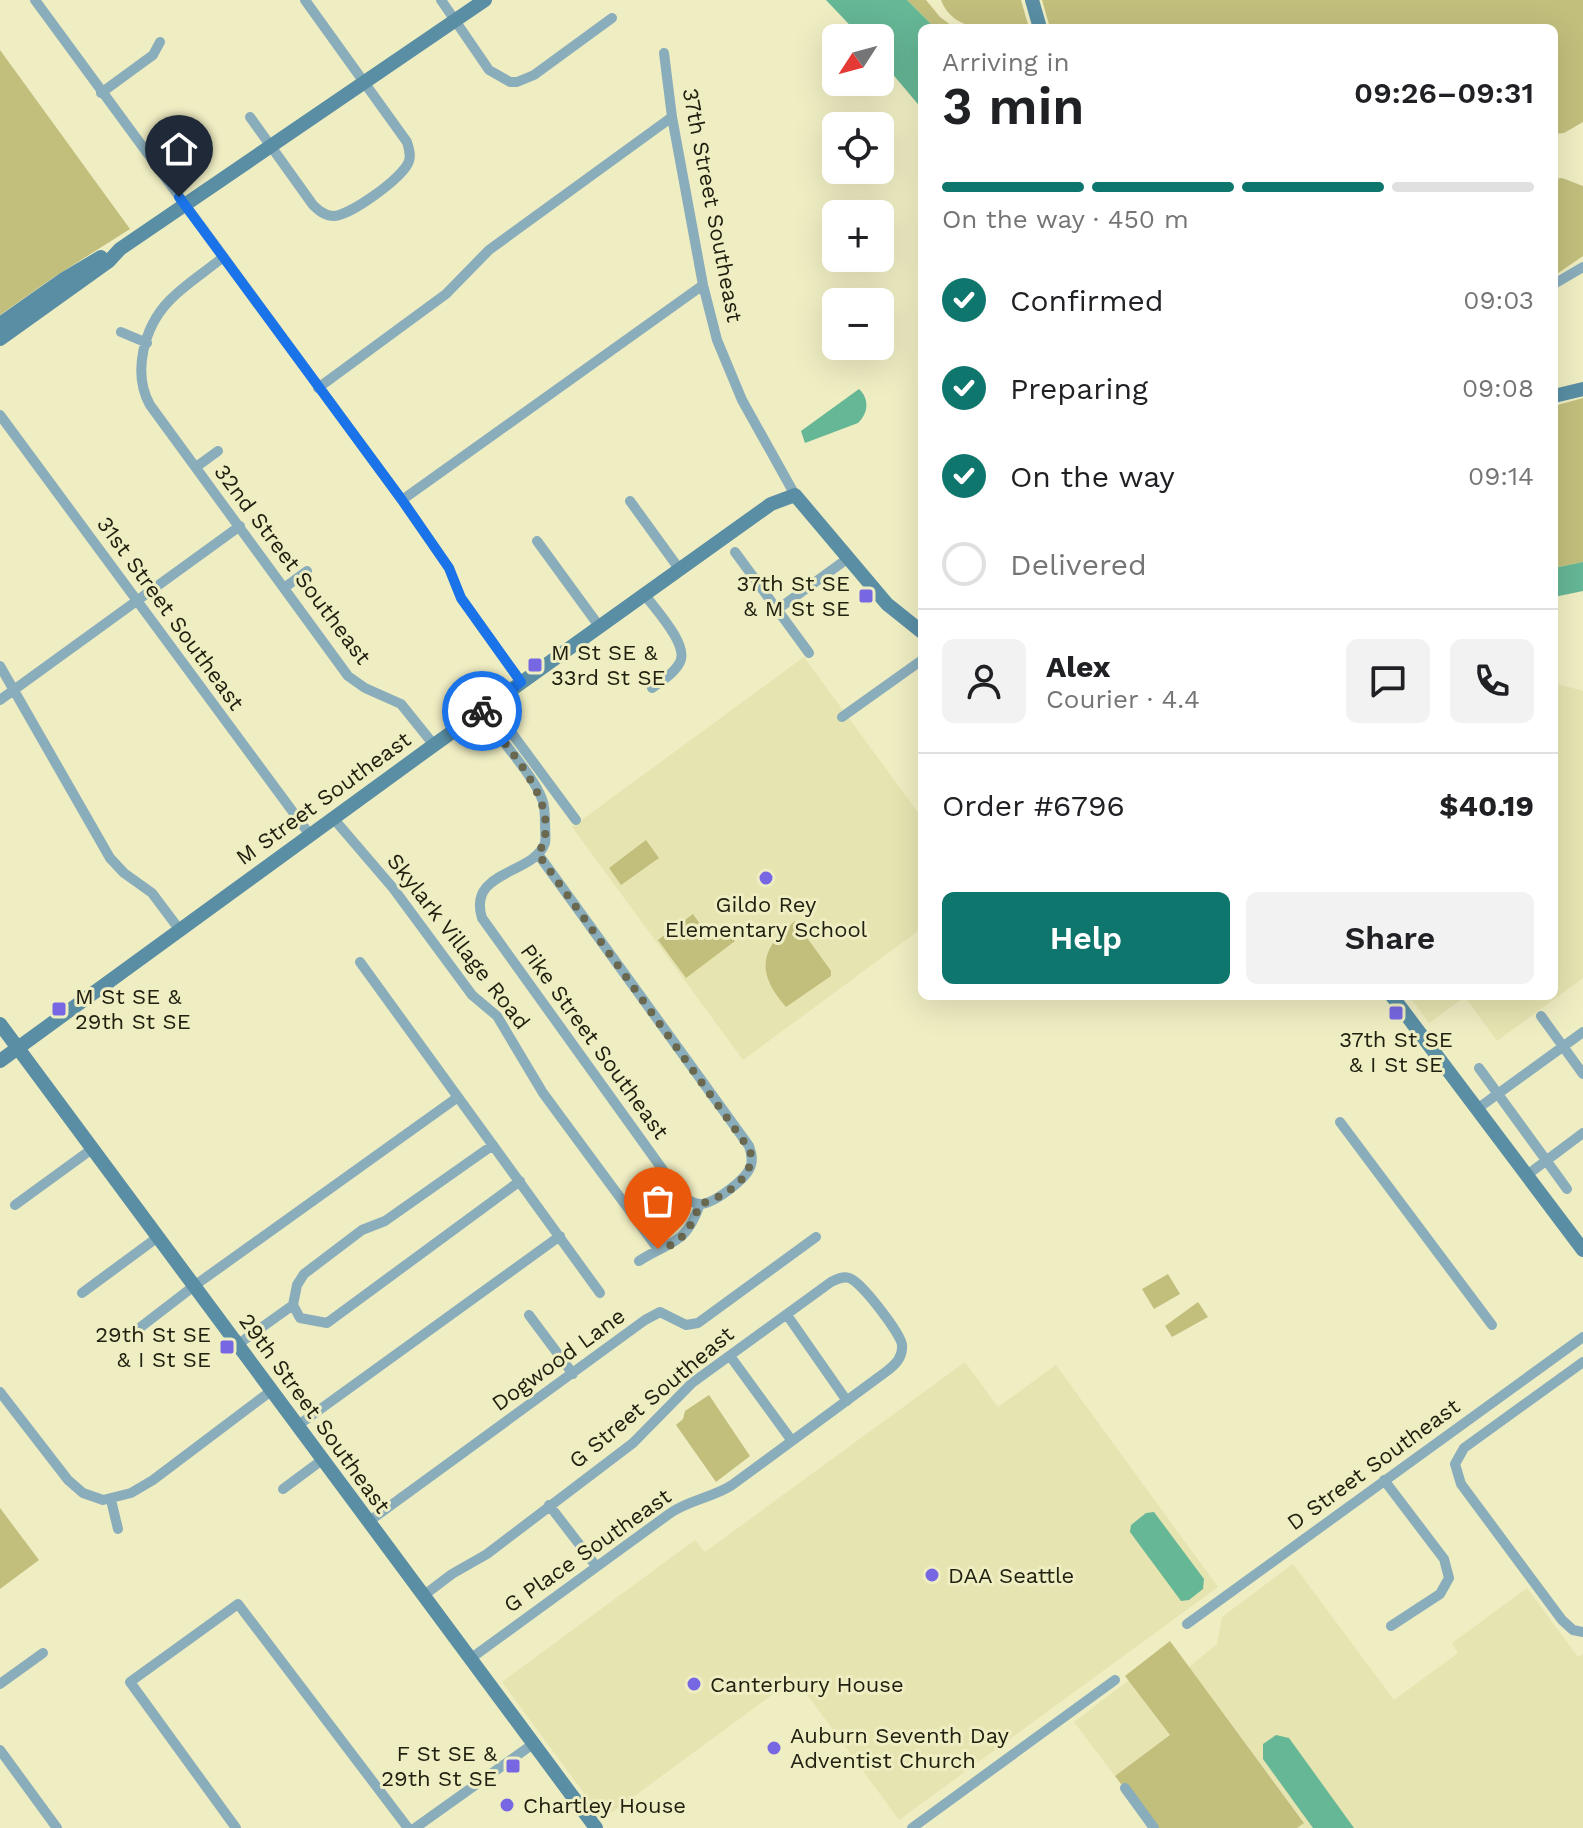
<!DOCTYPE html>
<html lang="en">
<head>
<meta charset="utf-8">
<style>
  body { margin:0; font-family:"Work Sans",sans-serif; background:#f2f2f2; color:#202124; height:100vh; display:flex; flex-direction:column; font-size:30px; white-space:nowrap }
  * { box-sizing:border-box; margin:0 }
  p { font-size:26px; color:#757577 }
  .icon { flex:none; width:44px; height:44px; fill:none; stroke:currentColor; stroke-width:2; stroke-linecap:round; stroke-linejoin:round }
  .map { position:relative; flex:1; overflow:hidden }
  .sheet { position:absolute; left:918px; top:24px; width:640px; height:976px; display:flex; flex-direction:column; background:#fff; border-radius:12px; box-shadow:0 8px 32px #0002 }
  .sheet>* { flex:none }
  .needle { width:52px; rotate:234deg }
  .controls { position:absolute; left:822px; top:24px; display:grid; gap:16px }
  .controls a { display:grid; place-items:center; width:72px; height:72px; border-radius:12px; background:#fff; box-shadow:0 8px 32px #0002; font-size:40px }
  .pin { position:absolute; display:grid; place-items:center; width:68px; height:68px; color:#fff; margin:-82px -34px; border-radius:50% 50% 50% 0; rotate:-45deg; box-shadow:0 0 8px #0007 }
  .pin .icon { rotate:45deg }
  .courier { position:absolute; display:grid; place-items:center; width:80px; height:80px; margin:-40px; border:6px solid #1a73e8; border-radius:50%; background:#fff; color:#222; box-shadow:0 2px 10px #0007 }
  .headline em { font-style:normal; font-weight:600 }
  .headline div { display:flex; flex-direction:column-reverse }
  .headline { display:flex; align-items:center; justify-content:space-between; height:136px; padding:0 24px }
  h1 { font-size:52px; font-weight:600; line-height:60px }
  .bar { display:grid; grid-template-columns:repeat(4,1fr); gap:12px 8px; align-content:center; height:96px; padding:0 24px }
  .bar i { height:10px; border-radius:6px; background:#e0e0e0 }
  .bar .selected { background:#0f766e }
  .bar p { grid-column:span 4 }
  .line { display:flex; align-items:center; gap:20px; padding:0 24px; border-top:2px solid #e0e0e0 }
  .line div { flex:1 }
  .round { display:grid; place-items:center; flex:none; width:84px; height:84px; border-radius:12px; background:#f2f2f2 }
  ol { padding:0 24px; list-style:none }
  li { display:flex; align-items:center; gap:24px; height:88px }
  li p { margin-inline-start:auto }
  li .icon { padding:8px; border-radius:50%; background:#0f766e; color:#fff; stroke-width:4 }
  li:last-child { color:#757577 }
  li i { width:44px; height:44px; border:4px solid #e0e0e0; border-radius:50% }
  .cta { display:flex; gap:16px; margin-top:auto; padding:16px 24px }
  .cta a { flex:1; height:92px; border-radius:12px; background:#0f766e; color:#fff; font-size:32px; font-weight:600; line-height:92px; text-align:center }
  .cta a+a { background:#f2f2f2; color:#202124 }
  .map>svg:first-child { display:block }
</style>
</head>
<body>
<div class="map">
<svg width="1583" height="1828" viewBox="0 0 1583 1828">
  <rect width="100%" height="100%" fill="#efedc2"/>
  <!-- built -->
  <path fill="#e6e4b1" d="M804,657l118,161v110l-179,132 -171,-233z
    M1554,683l29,8v287l-86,63 -32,-44 -36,26 -20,-27h145z
    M965,1362l33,45 58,-42 162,222 -319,233 -104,-142 -192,141 -101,-137 193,-142 10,12z
    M1293,1564l101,136 64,-47 -6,-10 75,-55 51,69 5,-3v174h-286l7,-6 -115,-155 28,-23 5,-27z
    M1129,1680l41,55 -55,41 -41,-54z"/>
  <!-- green -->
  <path fill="#c2bf7d" d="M907,0h19l14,17 15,11h-20z
    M941,0h80l8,28c-32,0 -74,8 -88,-28z
    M1042,0h541v122l-19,11 -10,1v-106h-504z
    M0,50l130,179 -76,48 -54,38z
    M1562,178l21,8v70l-29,20v-97z
    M1583,398v164l-29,6v-162z
    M646,840l13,18 -38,27 -12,-17z
    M693,914l15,21 11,-8 7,3 9,11 -49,37 -28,-38z
    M795,921l36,50v5l-45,31c-30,-34 -27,-58 9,-86z
    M1168,1274l12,20 -26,15 -12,-20z
    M1198,1302l10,15 -36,20 -7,-11z
    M709,1395l41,61 -34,26 -40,-57 7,-6 2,-8z
    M0,1508l39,52 -39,29z
    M1170,1641l134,182 -7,5h-143l-39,-52 55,-41 -45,-59z"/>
  <!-- water -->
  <path fill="#65b796" d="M826,0h81l28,28h-13v81l-42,-50v-21h-18z
    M859,389c11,10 9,25 -1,34l-53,20 -4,-12z
    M1583,562v29l-29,6v-29z
    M1154,1512l50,67 -1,10 -14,11 -8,1 -51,-69 1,-7 15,-12z
    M1276,1735l13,3 65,90h-41l-50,-69v-15z"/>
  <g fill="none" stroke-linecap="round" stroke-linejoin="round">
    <!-- street -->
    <path stroke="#8aadbb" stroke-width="10" d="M35,0l367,500 47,68 12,30 60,84
      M441,0l48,70 21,12h7l17,-7 78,-57
      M664,53l8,64 31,168 14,55 25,60 53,95
      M101,93l52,-38 7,-13
      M250,117l63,88c6,6 12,11 21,11 17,-1 70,-39 75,-55 2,-7 0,-12 -2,-19l-102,-142
      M222,258c-17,14 -38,27 -53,43 -25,26 -37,72 -19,104l198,271 17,12 36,16 33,41
      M1554,284l29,-17
      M121,332l26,11
      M318,388l128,-94 43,-44 183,-133
      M0,415l310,420
      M196,467l22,-16
      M402,500l301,-215
      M630,501l50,69
      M537,541l62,85
      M735,552l74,101
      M284,588l23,-17
      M645,595c10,14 44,50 35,67 -5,11 -19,19 -28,26
      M778,609l69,-50
      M0,666l110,192 14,15 28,20 27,36
      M0,700l240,-174
      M491,705l85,115
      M480,712c16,22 54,64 62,87 3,7 3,17 3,25 0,6 1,14 0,19 -11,32 -78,27 -63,75l196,273c5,5 14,13 22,13 14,0 48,-26 51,-39 2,-7 0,-13 -2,-19l-211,-292
      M842,717l80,-57
      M333,818l60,70 79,107 25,21 46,77 115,156
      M360,962l240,331
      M1541,1016l42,58
      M1479,1068l88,121
      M1477,1109l106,-77
      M1340,1122l152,203
      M1527,1175l56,-42
      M15,1205l77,-56
      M639,1261c33,-21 46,-15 61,-57
      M82,1293l76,-56
      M293,1305l7,13 27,5 193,-142
      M529,1315l44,59
      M787,1315l60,86
      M129,1336l65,-50 264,-189
      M237,1345l56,-40 4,-20 7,-11 58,-44 23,-9 108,-76
      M730,1356l62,85
      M1583,1362l-119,86 -9,16 6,20 101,136 11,10 10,2
      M0,1392l68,88 15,13 20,7 28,-7 22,-13 118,-89
      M297,1426l263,-190
      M1384,1480l60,79 5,19 -9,16 -49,32
      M283,1489l39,-29
      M111,1500l7,29
      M549,1505l47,61
      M368,1522l277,-202 15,-8 26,13 12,-2 118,-86
      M423,1596l29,-22 35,-20 146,-111 59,-60 139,-101c6,-3 12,-6 18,-4 11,2 52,56 53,67 1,12 -6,19 -15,26l-155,114c-20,13 -44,15 -63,29l-199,145
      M1187,1624l396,-287
      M0,1684l43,-31
      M0,1750l57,78
      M1125,1788l29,40
      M236,1828l-106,-146 108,-78 170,224
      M415,1828l118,-84
      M912,1828l203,-148"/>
    <!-- secondary -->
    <path stroke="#598ea4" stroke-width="14" d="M1032,0l8,28
      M0,324l64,-45 37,-22
      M0,339l109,-78 11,-12 365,-249
      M1554,396l29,-7
      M1392,996l191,254
      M0,1024l596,804
      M0,1061l434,-316 337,-241 24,-9 92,109 35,28"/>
  </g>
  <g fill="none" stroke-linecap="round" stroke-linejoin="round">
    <!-- done -->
    <path stroke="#6a684f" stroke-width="8" stroke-dasharray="0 14.4" d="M482,711l-2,1c27,36 87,95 58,142l212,296c7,27 -27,48 -50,54 -8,21 -17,41 -42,45"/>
    <!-- route -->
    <path stroke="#1a73e8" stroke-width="10" d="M179,197l223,303 47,68 12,30 60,84 -39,29"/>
  </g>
  <!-- markers -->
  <g fill="#7767e2" stroke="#efedc2" stroke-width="3">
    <rect x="858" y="588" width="16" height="16" rx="4"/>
    <rect x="527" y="657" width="16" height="16" rx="4"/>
    <circle cx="766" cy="878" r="8"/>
    <rect x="51" y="1001" width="16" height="16" rx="4"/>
    <rect x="1388" y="1005" width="16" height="16" rx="4"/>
    <rect x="219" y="1339" width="16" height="16" rx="4"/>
    <circle cx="932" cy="1575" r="8"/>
    <circle cx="694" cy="1684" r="8"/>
    <circle cx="774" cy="1748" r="8"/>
    <rect x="505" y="1758" width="16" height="16" rx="4"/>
    <circle cx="507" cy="1805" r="8"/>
  </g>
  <g text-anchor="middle" stroke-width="6" stroke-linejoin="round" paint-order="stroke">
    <!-- street labels -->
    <g font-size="22" fill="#222111" stroke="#efedc2">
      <text transform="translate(713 205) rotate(79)" y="8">37th Street Southeast</text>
      <text transform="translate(293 564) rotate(53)" y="8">32nd Street Southeast</text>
      <text transform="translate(171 613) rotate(54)" y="8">31st Street Southeast</text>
      <text transform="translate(323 798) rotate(-36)" y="8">M Street Southeast</text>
      <text transform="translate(459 941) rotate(52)" y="8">Skylark Village Road</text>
      <text transform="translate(595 1041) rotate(54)" y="8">Pike Street Southeast</text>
      <text transform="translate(558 1359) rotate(-36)" y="8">Dogwood Lane</text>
      <text transform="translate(651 1397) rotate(-40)" y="8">G Street Southeast</text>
      <text transform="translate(315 1413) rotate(54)" y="8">29th Street Southeast</text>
      <text transform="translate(1373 1464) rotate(-36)" y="8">D Street Southeast</text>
      <text transform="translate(587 1550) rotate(-35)" y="8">G Place Southeast</text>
    </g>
    <!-- poi labels -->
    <g font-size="22" fill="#222111" stroke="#efedc2" text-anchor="start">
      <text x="850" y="591" text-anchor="end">37th St SE<tspan x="850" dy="25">&amp; M St SE</tspan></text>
      <text x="551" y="660">M St SE &amp;<tspan x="551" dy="25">33rd St SE</tspan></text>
      <text x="766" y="912" text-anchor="middle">Gildo Rey<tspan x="766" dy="25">Elementary School</tspan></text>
      <text x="75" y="1004">M St SE &amp;<tspan x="75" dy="25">29th St SE</tspan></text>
      <text x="1396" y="1047" text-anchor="middle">37th St SE<tspan x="1396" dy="25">&amp; I St SE</tspan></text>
      <text x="211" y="1342" text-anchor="end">29th St SE<tspan x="211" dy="25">&amp; I St SE</tspan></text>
      <text x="948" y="1583">DAA Seattle</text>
      <text x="710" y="1692">Canterbury House</text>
      <text x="790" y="1743">Auburn Seventh Day<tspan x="790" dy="25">Adventist Church</tspan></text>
      <text x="497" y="1761" text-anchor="end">F St SE &amp;<tspan x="497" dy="25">29th St SE</tspan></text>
      <text x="523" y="1813">Chartley House</text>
    </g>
  </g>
</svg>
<div class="controls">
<a><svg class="needle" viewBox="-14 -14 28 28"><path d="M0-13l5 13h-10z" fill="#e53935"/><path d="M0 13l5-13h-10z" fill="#757577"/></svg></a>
<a><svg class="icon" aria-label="locate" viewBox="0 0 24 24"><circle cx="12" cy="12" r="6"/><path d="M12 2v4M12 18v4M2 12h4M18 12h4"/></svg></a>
<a>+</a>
<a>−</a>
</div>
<div class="pin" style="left:658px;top:1249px;background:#ea580c"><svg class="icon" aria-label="bag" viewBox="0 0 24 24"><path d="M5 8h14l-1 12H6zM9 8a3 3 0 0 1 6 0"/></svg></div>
<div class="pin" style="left:179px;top:197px;background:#1f2937"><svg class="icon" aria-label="home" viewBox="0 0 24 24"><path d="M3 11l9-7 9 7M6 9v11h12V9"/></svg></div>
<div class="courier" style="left:482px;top:711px"><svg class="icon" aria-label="bike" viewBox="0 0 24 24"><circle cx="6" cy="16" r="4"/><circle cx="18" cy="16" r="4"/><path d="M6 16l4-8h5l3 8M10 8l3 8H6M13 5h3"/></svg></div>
<section class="sheet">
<div class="headline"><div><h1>3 min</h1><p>Arriving in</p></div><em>09:26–09:31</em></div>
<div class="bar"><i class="selected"></i><i class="selected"></i><i class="selected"></i><i></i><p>On the way · 450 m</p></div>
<ol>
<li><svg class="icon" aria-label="check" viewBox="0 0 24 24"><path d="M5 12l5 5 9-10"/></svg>Confirmed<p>09:03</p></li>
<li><svg class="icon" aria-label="check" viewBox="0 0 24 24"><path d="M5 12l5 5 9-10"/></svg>Preparing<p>09:08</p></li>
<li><svg class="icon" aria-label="check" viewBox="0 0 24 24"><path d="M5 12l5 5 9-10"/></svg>On the way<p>09:14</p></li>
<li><i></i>Delivered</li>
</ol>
<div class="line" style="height:144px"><a class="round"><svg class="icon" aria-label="person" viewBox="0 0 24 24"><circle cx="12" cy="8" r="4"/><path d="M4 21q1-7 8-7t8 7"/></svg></a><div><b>Alex</b><p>Courier · 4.4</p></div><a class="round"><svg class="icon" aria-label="chat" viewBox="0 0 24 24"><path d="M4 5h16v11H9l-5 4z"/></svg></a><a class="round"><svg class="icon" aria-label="phone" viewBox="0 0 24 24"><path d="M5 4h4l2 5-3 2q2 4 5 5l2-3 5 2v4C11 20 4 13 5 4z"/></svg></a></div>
<div class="line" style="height:104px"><div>Order #6796</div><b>$40.19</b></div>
<div class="cta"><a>Help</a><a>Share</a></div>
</section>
</div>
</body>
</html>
